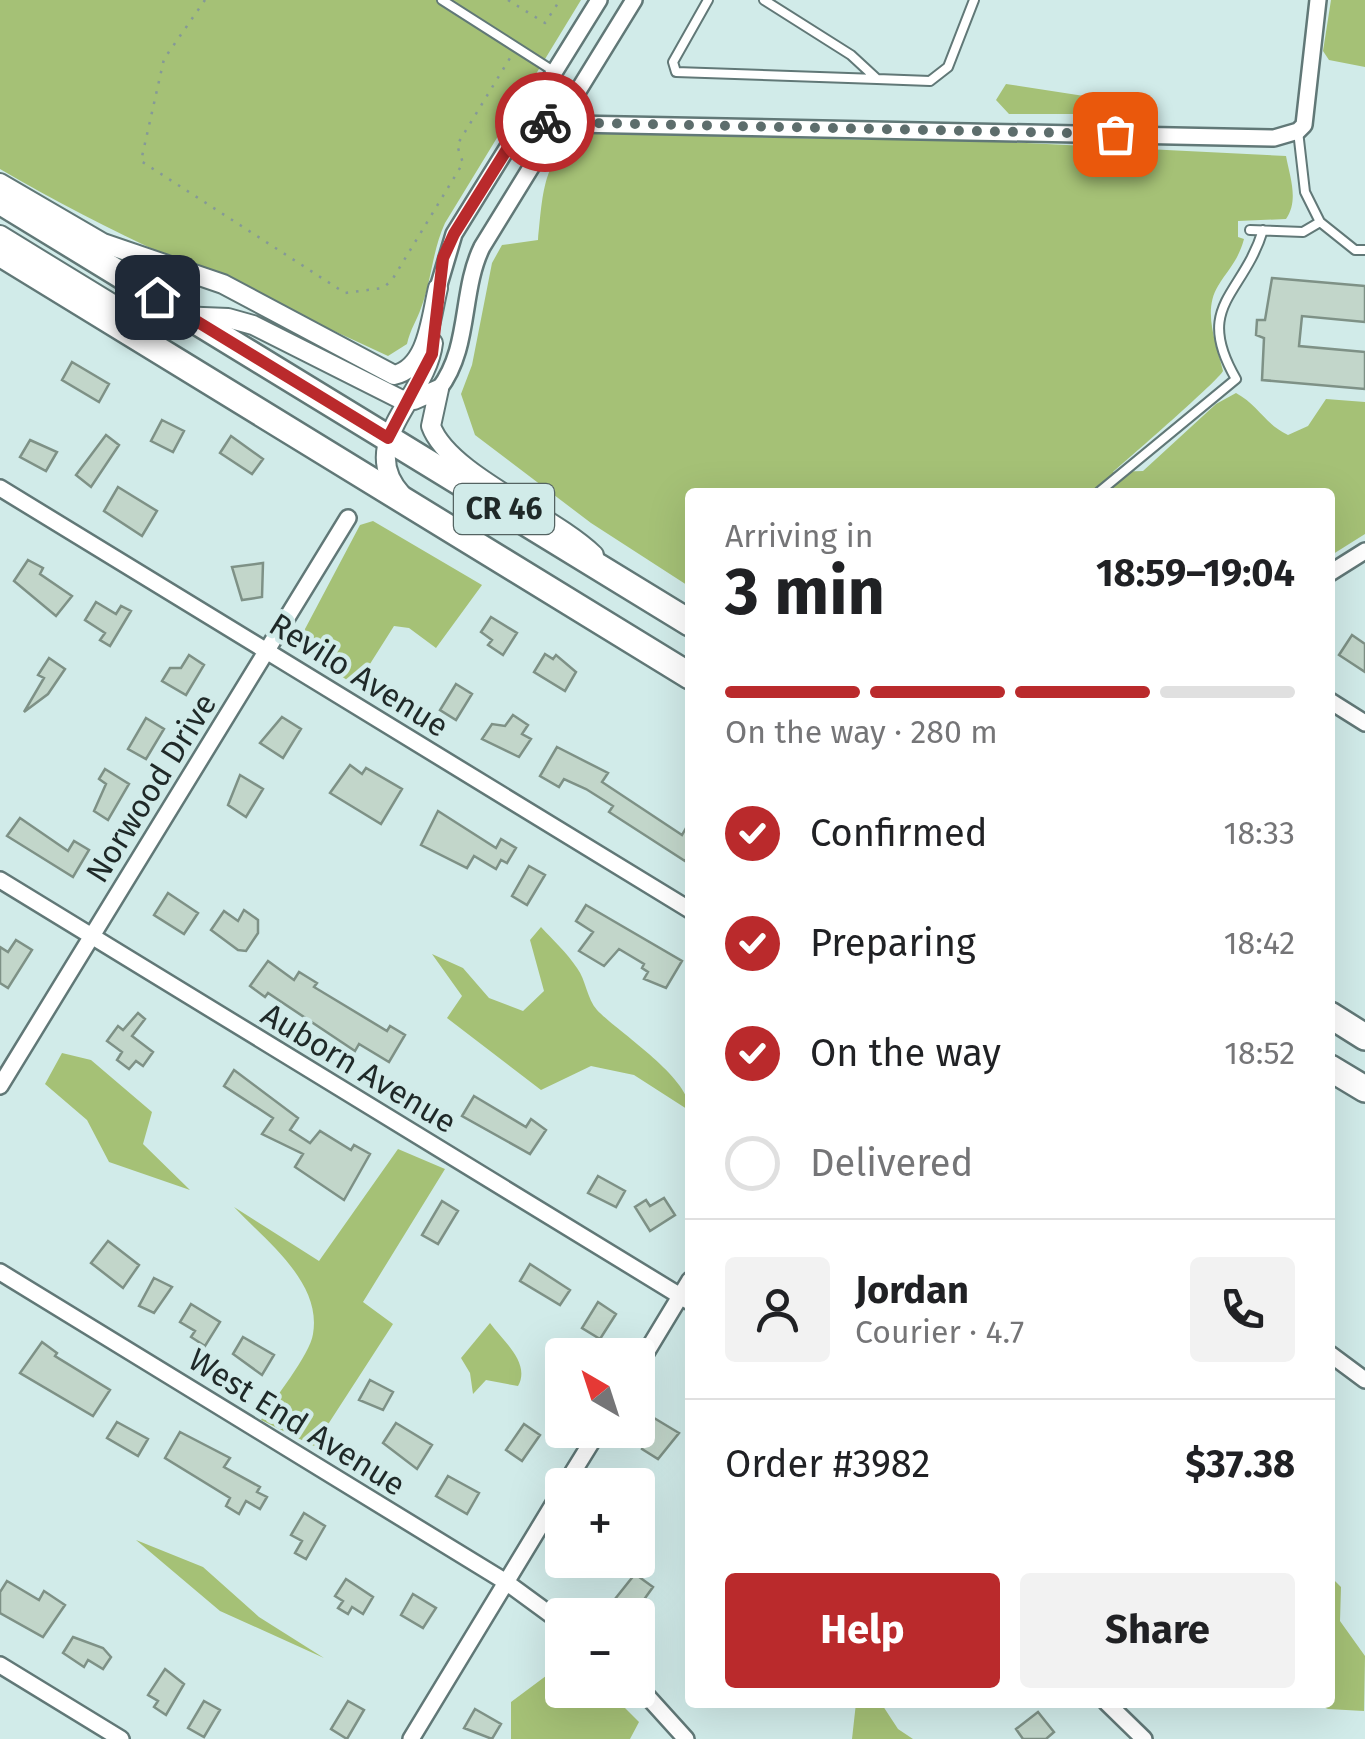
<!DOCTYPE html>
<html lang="en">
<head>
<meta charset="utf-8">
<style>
  body { margin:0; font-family:"Fira Sans",sans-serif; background:#f2f2f2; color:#202124; height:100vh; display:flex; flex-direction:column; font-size:38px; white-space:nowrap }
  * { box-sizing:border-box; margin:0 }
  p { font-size:32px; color:#757577 }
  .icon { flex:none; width:55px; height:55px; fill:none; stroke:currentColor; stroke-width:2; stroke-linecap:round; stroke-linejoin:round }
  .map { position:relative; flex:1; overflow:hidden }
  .details { position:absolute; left:685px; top:488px; width:650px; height:1220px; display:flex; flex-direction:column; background:#fff; border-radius:10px; box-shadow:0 10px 40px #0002 }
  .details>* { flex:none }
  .needle { width:65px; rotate:321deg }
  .fabs { position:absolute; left:545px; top:1338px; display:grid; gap:20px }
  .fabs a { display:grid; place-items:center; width:110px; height:110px; border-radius:10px; background:#fff; box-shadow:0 10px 40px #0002; font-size:50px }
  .pin { position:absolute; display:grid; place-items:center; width:85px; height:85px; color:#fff; margin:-42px; border-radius:20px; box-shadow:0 5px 15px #0006 }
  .courier { position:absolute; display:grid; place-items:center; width:100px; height:100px; margin:-50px; border:8px solid #ba2a2c; border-radius:50%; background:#fff; color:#222; box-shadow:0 2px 12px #0007 }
  .overview em { font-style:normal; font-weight:700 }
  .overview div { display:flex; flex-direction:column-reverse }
  .overview { display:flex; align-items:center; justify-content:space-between; height:170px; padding:0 40px }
  h1 { font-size:65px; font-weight:700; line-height:75px }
  .bar { display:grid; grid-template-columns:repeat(4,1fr); gap:15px 10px; align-content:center; height:120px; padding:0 40px }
  .bar i { height:12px; border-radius:8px; background:#e0e0e0 }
  .bar .on { background:#ba2a2c }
  .bar p { grid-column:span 4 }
  .line { display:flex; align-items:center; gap:25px; padding:0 40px; border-top:2px solid #e0e0e0 }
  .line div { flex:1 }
  .round { display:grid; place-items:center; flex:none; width:105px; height:105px; border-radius:10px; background:#f2f2f2 }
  ol { padding:0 40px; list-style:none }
  li { display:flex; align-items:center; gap:30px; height:110px }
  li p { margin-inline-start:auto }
  li .icon { padding:10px; border-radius:50%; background:#ba2a2c; color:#fff; stroke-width:4 }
  li:last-child { color:#757577 }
  li i { width:55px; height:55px; border:5px solid #e0e0e0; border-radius:50% }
  .button { display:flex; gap:20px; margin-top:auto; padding:20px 40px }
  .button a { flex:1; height:115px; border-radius:10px; background:#ba2a2c; color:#fff; font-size:40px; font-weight:700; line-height:115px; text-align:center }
  .button a+a { background:#f2f2f2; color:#202124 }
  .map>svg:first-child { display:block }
</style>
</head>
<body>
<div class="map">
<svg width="1365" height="1739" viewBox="0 0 1365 1739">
  <rect width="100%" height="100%" fill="#d1ebe9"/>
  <!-- green -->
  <path fill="#a5c176" d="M0,0h581l-136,223c-13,28 -13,57 -24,85 -4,12 -11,22 -14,36l-19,12c-130,-61 -265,-114 -388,-187z
    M1331,0h34v67l-36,-7 -6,-9z
    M1006,84l104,16 33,14h-134l-13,-14z
    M592,133l280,7 110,-4 6,5 298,15c4,22 13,44 0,63l-48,2v16l6,2c-6,22 -15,29 -26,47 -16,26 -1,59 5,85 -4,9 -94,87 -110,101l30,-1 73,-67 20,-11c22,12 29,31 52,42l20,-9 18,-27 39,3v132l-35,22v-64h-640v95l-99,-64 -116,-88 -14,-41 11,-29 20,-102 10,-18 36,-5c5,-45 4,-93 54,-107z
    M373,521l109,64 -46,63 -27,-20 -15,-2 -38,60 -60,-40 64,-121z
    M541,927c12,13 26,26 36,41 9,12 10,31 20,42 22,23 93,67 93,101l-56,-36 -43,-9 -50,24 -94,-72 15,-22 -30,-42 31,14 26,30 34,13 21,-20 -14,-51z
    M62,1053l29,7 61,52 -9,32 47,46 -81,-28 -22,-42 -42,-36z
    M398,1149l47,20 -82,133 30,22 -79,122 -53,-26c12,-20 49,-65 52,-86 9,-52 -47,-93 -79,-127l85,54z
    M490,1323c13,18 41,40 28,63l-32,-6 -13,14 -3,-21 -9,-15z
    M136,1540l67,27 56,50 65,41 -104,-47z
    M1330,1576l11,11 -1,34 25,35 -1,55 -36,-2 -14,-6 16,-1z
    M562,1664v26h45l32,32 -9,17h-119v-37z
    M856,1703h25l17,26 15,10h-61z"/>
  <!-- building -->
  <path fill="#c2d6ca" stroke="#7e9186" stroke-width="2.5" d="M1272,278l93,8v36l-63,-6 -3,30 66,6v37l-103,-9 2,-42 -8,-3 1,-15h8z
    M72,362l37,22 -10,18 -37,-22z
    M162,420l22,11 -11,21 -22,-11z
    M106,435l13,10 -28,42 -15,-12z
    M231,436l32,23 -11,15 -32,-21z
    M30,440l27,12 -11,19 -26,-14z
    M118,487l39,24 -15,25 -38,-25z
    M28,560l15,8 -3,6 32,22 -16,20 -42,-35z
    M263,563l-1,34 -20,3 -10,-33z
    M96,602l20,12 5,-8 10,5 -21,35 -10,-6 5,-7 -20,-13z
    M491,617l26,16 -14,22 -15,-10 4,-5 -11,-8z
    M1352,635l13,9v28l-26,-17z
    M545,654l8,5 3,-4 20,17 -11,19 -31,-19z
    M189,655l15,10 -18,30 -24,-14 8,-13h11z
    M49,658l16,11 -17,25 -24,18 20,-34 -6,-3z
    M456,684l16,10 -16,26 -16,-10z
    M513,715l15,10 -6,9 9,5 -12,18 -37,-18 10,-15 13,2z
    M282,717l19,12 -18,29 -23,-15z
    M146,718l18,11 -18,30 -18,-10z
    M557,747l51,26 -6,9 80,53 8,-14v32l-5,8 -76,-49 4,-6 -27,-17 -22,-10 -5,8 -19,-11z
    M350,765l12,9 4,-6 36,21 -21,35 -51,-31z
    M105,769l24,15 -21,36 -14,-9 12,-27 -7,-5z
    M240,775l23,14 -17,28 -18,-12z
    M438,811l58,37 5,-9 15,9 -9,15 -6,-3 -5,9 -22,-13 -7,12 -46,-23z
    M20,818l48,33 6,-10 15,9 -16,27 -66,-41z
    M529,866l16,9 -18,30 -15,-9z
    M168,893l30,20 -14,21 -30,-19z
    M586,905l96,56 -16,27 -22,-9 4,-7 -6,-4 2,-4 -25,-15 -15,17 -25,-15 14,-19 -17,-11z
    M244,910l14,10v13l-12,18 -8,-1 -27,-20 13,-19 14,10z
    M16,940l16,10 -24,38 -8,-5v-36l8,5z
    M268,961l26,19 5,-8 18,11 -3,4 73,44 3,-5 15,9 -16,27 -30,-18 -4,7 -87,-58 -3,4 -15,-11z
    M138,1013l7,6 -13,17 21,16 -10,14 -7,-5 -7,8 -12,-9 5,-8 -15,-11 11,-15 5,4z
    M234,1070l64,48 -8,12 20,13 10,-12 31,19 3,-5 16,9 -26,46 -49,-33 8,-13 -41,-20 11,-16 -49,-32z
    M474,1096l52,31 5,-8 15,11 -16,24 -68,-38z
    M598,1176l27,15 -9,16 -28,-14z
    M664,1198l11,17 -25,16 -15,-24 11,-7 4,6z
    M442,1201l16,10 -20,33 -16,-9z
    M108,1241l31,24 -16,23 -32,-25z
    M530,1264l40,26 -10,15 -40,-24z
    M154,1278l18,9 -18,26 -15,-7z
    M598,1302l18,12 -16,25 -18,-11z
    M191,1304l29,18 -15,24 -14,-9 4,-6 -15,-9z
    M243,1337l31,18 -12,20 -29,-21z
    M42,1342l15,11 -2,3 55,34 -17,26 -73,-43z
    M370,1380l23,12 -10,18 -24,-10z
    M654,1418l25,15 -21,26 -16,-10z
    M117,1422l31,17 -10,17 -31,-18z
    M396,1423l36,22 -15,24 -34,-26z
    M524,1424l16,11 -18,26 -16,-11z
    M180,1432l50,26 -6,9 36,20 -3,5 10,5 -7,12 -14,-8 -7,13 -13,-8 4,-8 -65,-40z
    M448,1476l31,17 -12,21 -31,-18z
    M304,1513l21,13 -19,33 -11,-6 7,-12 -11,-6z
    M635,1574l18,13 -10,14 7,5 -9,12 -30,-14z
    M346,1579l27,18 -10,17 -11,-7 -4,7 -10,-6 5,-7 -8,-5z
    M7,1581l32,19 5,-9 21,14 -22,32 -43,-24v-21z
    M413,1594l23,14 -13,20 -22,-13z
    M73,1637l30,11 8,9 -8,12 -15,-9 -4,7 -21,-14z
    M165,1669l19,15 -18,31 -12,-8 4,-6 -10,-6z
    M204,1701l16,9 -16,27 -16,-9z
    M348,1701l16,9 -17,29 -16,-10z
    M475,1709l26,15 -9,15 -28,-11z
    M1038,1712l16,20 -8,7h-23l-7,-10z"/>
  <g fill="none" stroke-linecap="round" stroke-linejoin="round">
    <!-- service casing -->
    <g stroke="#617877" stroke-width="12">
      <path id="service" d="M442,0l113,72
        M708,0l-35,62 3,10 201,7
        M764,0l87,55 26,24 53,2 18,-14 26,-67
        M1320,222l35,28h10
        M1250,230l53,2 17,-10 -15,-30 -7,-61
        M1099,492l137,-113c-43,-74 7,-83 27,-149"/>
    </g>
    <!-- minor casing -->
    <g stroke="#617877" stroke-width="20">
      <path id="minor" d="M523,123l751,15 24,-7 6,-6 14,-125
        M438,288l16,-54 145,-234
        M439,389c32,-42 21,-97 43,-142l152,-247
        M0,488l690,422
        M1330,573l35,-22
        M1330,701l35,22
        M0,880l690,422
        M0,1086l348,-568
        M0,1272l506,310 56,41
        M1330,1354l35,26
        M638,1366l52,-86
        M565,1485l34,-55
        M0,1665l121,74
        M638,1686l48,53
        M1106,1702l38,37
        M411,1739l151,-249"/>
    </g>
    <!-- tertiary casing -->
    <g stroke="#617877" stroke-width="22">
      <path id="tertiary" d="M0,183l103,60 120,41 171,91c34,-7 37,-59 44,-87
        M0,235l129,79 99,4 25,7 147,74 14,1 25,-11
        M439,389l-8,37c17,48 122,89 163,129
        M402,495c-48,-52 25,-98 31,-152"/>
    </g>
    <!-- trunk casing -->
    <g stroke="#617877" stroke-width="30">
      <path id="trunk" d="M0,201l690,422
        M0,253l690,423
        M1330,1015l35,22
        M1330,1068l35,21"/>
    </g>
    <!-- path -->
    <path stroke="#859997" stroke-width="2.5" stroke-dasharray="2.5 8" stroke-linecap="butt" d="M205,0l-41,59 -23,102 204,132 38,-5 9,-8 71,-117 -6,-18 53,-87
      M508,0l37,23 15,-23"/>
    <!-- service -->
    <use href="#service" stroke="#fff" stroke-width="8"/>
    <!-- minor -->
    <use href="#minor" stroke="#fff" stroke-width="15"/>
    <!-- tertiary -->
    <use href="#tertiary" stroke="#fff" stroke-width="18"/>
    <!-- trunk -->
    <use href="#trunk" stroke="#fff" stroke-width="25"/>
  </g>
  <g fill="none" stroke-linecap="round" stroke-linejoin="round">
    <!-- done -->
    <path stroke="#5d6d6c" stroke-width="10" stroke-dasharray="0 18" d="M545,122l570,12"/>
    <!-- route -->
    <path stroke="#ba2a2c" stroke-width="12" d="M157,297l231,141 44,-84 11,-96 11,-24 70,-112h21"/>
  </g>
  <g text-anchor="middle" stroke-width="9" stroke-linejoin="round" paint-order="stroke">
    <!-- shield labels -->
    <rect fill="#d1ebe9" stroke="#546362" stroke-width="2.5" x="454" y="484" width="100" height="50" rx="8"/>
    <g font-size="30" font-weight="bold" fill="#1f2928">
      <text x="504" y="519">CR 46</text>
    </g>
    <!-- street labels -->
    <g font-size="32" fill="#1f2928" stroke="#d1ebe9">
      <text transform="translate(359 675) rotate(32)" y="11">Revilo Avenue</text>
      <text transform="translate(151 788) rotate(-58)" y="11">Norwood Drive</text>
      <text transform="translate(359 1068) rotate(31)" y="11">Auborn Avenue</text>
      <text transform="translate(297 1422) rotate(32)" y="11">West End Avenue</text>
    </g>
  </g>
</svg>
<div class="fabs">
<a><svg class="needle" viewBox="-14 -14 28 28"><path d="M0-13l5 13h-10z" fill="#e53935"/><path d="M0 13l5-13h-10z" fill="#757577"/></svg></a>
<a>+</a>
<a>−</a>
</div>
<div class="pin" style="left:1115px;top:134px;background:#ea580c"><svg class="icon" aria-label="bag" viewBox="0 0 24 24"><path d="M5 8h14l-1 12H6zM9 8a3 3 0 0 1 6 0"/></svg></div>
<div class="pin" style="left:157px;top:297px;background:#1f2937"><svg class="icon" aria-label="home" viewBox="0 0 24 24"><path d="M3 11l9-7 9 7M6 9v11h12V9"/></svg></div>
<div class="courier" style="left:545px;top:122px"><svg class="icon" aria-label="bike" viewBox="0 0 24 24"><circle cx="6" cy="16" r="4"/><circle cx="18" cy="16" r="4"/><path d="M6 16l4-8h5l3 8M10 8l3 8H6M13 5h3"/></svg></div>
<section class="details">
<div class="overview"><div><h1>3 min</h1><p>Arriving in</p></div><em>18:59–19:04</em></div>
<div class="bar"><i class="on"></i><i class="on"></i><i class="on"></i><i></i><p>On the way · 280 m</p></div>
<ol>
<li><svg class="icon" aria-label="check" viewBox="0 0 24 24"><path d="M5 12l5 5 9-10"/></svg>Confirmed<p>18:33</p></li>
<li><svg class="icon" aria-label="check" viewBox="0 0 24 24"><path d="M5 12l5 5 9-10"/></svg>Preparing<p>18:42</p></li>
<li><svg class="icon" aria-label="check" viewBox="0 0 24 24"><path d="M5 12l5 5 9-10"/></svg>On the way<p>18:52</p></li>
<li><i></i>Delivered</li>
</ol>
<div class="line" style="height:180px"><a class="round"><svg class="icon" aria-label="person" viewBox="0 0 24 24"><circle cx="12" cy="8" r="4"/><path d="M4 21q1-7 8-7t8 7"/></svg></a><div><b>Jordan</b><p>Courier · 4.7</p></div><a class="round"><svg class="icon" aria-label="phone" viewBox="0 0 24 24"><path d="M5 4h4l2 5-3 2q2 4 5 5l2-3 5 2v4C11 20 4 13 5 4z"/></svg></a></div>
<div class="line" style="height:130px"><div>Order #3982</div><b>$37.38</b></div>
<div class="button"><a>Help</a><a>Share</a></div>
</section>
</div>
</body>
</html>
